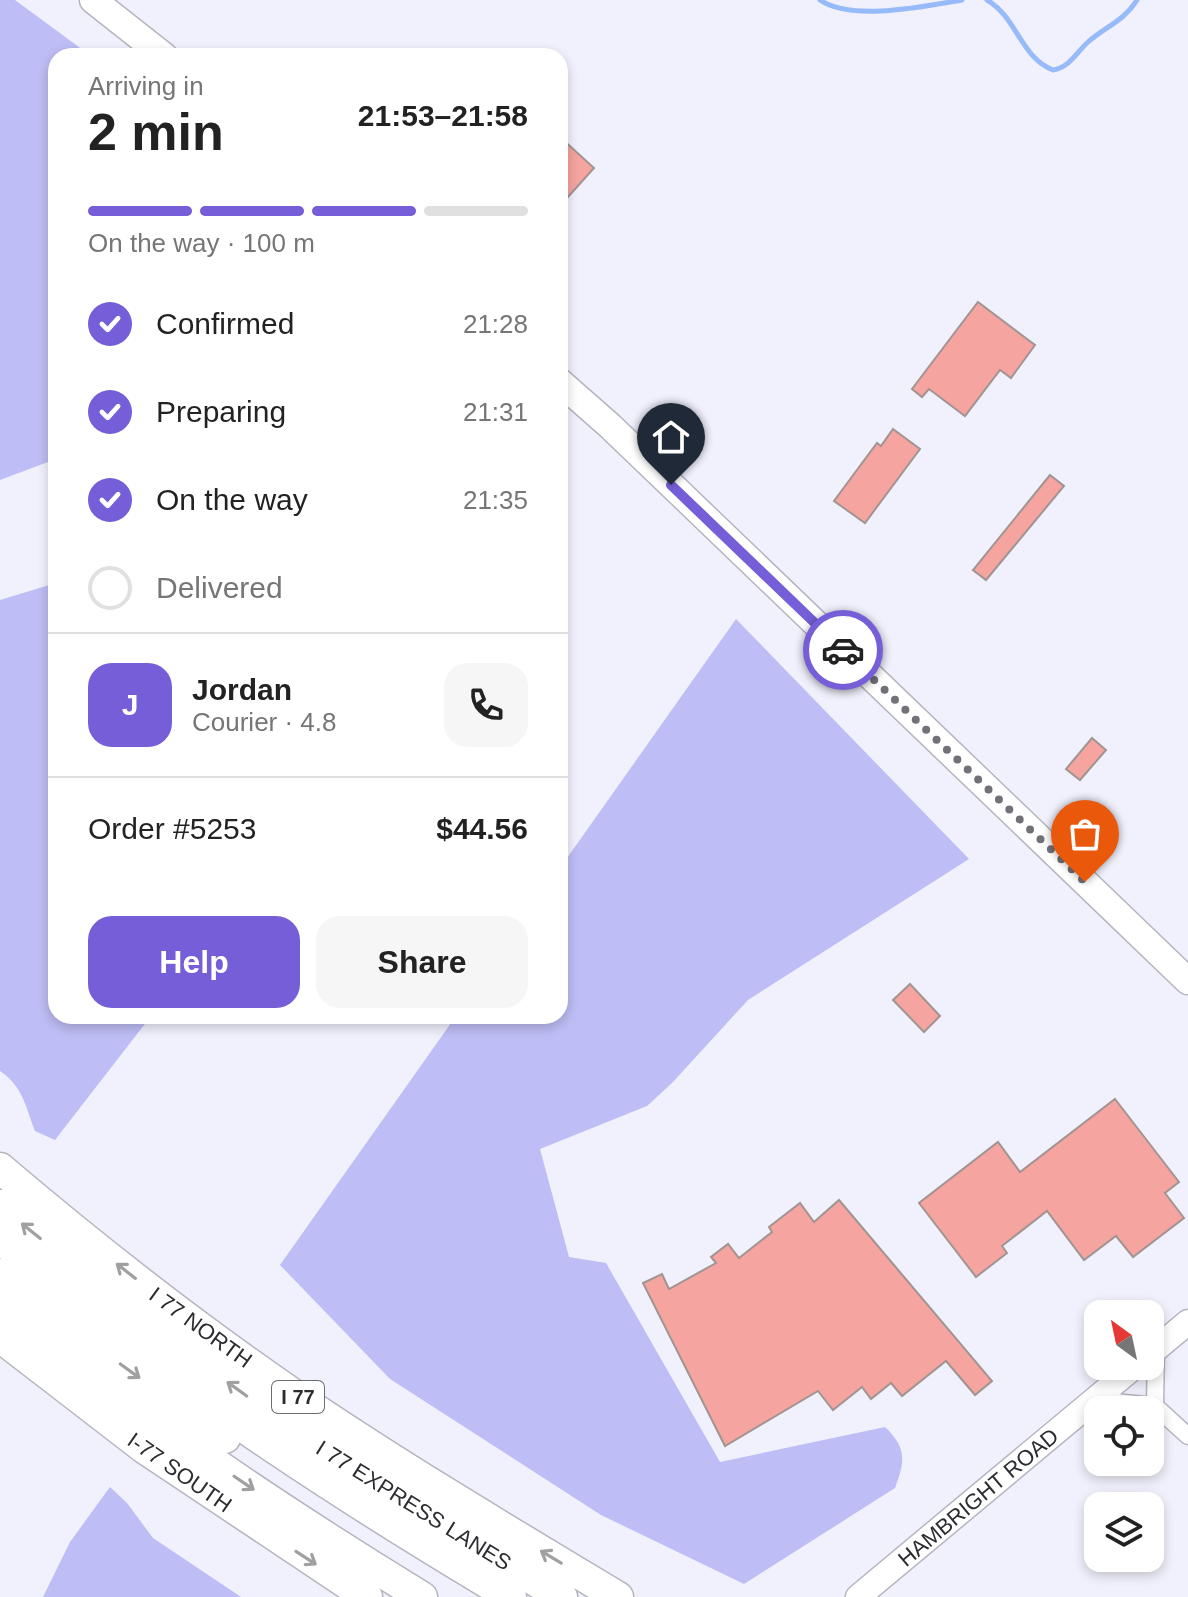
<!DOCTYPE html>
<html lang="en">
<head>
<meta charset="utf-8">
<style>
  body { margin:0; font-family:Helvetica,sans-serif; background:#f6f6f6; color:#222; height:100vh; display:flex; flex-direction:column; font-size:30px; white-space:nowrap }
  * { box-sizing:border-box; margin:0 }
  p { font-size:26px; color:#767676 }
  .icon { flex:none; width:44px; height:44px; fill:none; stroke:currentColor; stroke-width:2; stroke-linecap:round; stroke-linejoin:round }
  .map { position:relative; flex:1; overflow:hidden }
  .drawer { position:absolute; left:48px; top:48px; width:520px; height:976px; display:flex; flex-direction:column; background:#fff; border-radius:24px; box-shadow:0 4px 12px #0003 }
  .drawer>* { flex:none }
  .needle { width:52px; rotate:327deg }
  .buttons { position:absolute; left:1084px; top:1300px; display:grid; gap:16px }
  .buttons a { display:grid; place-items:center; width:80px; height:80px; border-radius:16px; background:#fff; box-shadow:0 4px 12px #0003; font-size:40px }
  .pin { position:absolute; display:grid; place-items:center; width:68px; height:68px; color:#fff; margin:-82px -34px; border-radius:50% 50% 50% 0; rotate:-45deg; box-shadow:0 0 8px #0007 }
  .pin .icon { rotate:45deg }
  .courier { position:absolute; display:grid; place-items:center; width:80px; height:80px; margin:-40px; border:6px solid #755ed8; border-radius:50%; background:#fff; color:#222; box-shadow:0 2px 10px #0007 }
  .head em { font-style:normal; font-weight:800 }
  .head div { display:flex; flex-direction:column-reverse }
  .head { display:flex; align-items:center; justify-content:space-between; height:136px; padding:0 40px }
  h1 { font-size:52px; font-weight:800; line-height:60px }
  .bar { display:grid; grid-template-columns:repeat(4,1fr); gap:12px 8px; align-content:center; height:96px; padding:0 40px }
  .bar i { height:10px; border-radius:6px; background:#e0e0e0 }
  .bar .active { background:#755ed8 }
  .bar p { grid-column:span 4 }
  .line { display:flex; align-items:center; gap:20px; padding:0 40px; border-top:2px solid #e0e0e0 }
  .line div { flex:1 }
  .round { display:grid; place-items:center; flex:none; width:84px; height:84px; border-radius:24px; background:#f6f6f6 }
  ol { padding:0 40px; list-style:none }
  li { display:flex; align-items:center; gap:24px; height:88px }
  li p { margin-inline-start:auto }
  li .icon { padding:8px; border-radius:50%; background:#755ed8; color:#fff; stroke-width:4 }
  li:last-child { color:#767676 }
  li i { width:44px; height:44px; border:4px solid #e0e0e0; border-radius:50% }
  .button { display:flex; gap:16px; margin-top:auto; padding:16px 40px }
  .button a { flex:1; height:92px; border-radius:24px; background:#755ed8; color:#fff; font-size:32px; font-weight:800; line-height:92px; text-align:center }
  .button a+a { background:#f6f6f6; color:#222 }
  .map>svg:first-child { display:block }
</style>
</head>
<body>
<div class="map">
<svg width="1188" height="1597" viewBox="0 0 1188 1597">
  <rect width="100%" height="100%" fill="#f0f1fc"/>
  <!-- forest -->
  <path fill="#bebdf5" d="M0,0h15l76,56h-35v403l-56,21z
    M56,583v433h95l-96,124 -20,-9c-9,-23 -12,-45 -35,-60v-471z
    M736,619l233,240 -221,141 -76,83 -25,23 -107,43 29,108 37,6 114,199 165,-35c22,21 20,34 10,61l-151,96 -143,-69 -211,-136 -110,-114 176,-249h104v-148z
    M110,1487l17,16 26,35 88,59h-198l27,-55z"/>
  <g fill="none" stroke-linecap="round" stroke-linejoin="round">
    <!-- stream -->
    <path stroke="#97baf8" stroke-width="5" d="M820,0c32,22 105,6 142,0
      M987,0c30,17 33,57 66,70 17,-3 23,-17 35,-28 17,-15 36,-21 49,-42"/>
  </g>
  <!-- building -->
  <path fill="#f5a49f" stroke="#a19493" stroke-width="2" d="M560,137l34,31 -34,38z
    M978,302l57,43 -24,33 -11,-8 -35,46 -36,-27 -7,8 -10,-8z
    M893,429l27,20 -55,74 -31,-22 43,-58 4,3z
    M1050,475l14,11 -78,94 -13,-10z
    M1092,738l14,12 -26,30 -14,-11z
    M910,984l30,32 -16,16 -31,-32z
    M1115,1099l64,83 -14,11 19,25 -51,39 -17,-21 -32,24 -37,-49 -45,35 5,7 -31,24 -57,-74 79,-61 22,30z
    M839,1200l153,181 -17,14 -29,-34 -44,35 -11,-13 -20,16 -9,-12 -29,23 -15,-19 -93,55 -82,-163 19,-9 7,15 47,-26 -5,-6 17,-13 11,14 33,-26 -3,-5 31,-24 14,19z"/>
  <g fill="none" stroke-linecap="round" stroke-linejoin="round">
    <!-- street casing -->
    <g stroke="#b5b5c0" stroke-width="19">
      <path id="street" d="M1094,1400l61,6 33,30
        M1155,1406l1,-57"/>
    </g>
    <!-- secondary casing -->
    <g stroke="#b5b5c0" stroke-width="27">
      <path id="secondary" d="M1150,1354l38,-32
        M858,1597l277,-231"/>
    </g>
    <!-- primary casing -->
    <g stroke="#b5b5c0" stroke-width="29">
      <path id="primary" d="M93,0l71,56
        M560,382l50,44 578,555"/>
    </g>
    <!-- highway casing -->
    <g stroke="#b5b5c0" stroke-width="33">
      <path id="highway" d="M0,1168c94,80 191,156 293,226 106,72 215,137 325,203
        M0,1205c175,149 366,274 562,392
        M0,1238c155,138 333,253 511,359
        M0,1274l225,164
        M0,1306c134,105 276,202 422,291
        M0,1337l144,111 223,149"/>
    </g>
    <!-- street -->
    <use href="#street" stroke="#fff" stroke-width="16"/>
    <!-- secondary -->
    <use href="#secondary" stroke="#fff" stroke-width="24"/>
    <!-- primary -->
    <use href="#primary" stroke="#fff" stroke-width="26"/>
    <!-- highway -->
    <use href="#highway" stroke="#fff" stroke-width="30"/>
  </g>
  <!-- one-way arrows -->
  <defs><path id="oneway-shaft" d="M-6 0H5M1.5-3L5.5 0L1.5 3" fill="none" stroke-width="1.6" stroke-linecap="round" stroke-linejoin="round" transform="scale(2)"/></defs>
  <g stroke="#a0a0a2">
    <use href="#oneway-shaft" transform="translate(31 1231) rotate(-141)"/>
    <use href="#oneway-shaft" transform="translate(126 1271) rotate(-142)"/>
    <use href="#oneway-shaft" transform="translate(130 1371) rotate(36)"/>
    <use href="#oneway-shaft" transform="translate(237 1389) rotate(-144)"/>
    <use href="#oneway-shaft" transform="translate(244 1483) rotate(34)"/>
    <use href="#oneway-shaft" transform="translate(551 1557) rotate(-149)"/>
    <use href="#oneway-shaft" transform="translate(306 1558) rotate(33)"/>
  </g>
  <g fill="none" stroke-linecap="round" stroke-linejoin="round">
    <!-- done -->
    <path stroke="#717278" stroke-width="8" stroke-dasharray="0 14.4" d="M843,650l242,232"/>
    <!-- route -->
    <path stroke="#755ed8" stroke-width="10" d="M671,485l172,165"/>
  </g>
  <g text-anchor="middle" stroke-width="6" stroke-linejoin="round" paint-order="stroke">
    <!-- shield labels -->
    <rect fill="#fff" stroke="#6b6c6f" stroke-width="2" x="272" y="1381" width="52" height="32" rx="6"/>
    <g font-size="20" font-weight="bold" fill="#2c2d31">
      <text x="298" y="1404">I 77</text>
    </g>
    <!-- street labels -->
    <g font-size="22" fill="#2c2d31" stroke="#fff">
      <text transform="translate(201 1327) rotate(36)" y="8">I 77 NORTH</text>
      <text transform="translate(180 1472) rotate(35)" y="8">I-77 SOUTH</text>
      <text transform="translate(978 1497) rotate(-40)" y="8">HAMBRIGHT ROAD</text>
      <text transform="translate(414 1505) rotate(32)" y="8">I 77 EXPRESS LANES</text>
    </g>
  </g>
</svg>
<div class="buttons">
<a><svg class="needle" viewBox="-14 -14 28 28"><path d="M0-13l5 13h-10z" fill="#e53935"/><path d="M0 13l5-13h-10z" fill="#767676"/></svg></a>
<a><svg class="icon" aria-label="locate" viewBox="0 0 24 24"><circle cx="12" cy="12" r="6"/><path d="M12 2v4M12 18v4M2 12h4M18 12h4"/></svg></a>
<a><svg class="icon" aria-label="layers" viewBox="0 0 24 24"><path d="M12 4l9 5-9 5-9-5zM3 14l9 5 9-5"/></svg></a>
</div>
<div class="pin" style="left:1085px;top:882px;background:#ea580c"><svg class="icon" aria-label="bag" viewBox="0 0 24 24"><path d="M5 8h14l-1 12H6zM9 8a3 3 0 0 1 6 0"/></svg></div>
<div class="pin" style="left:671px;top:485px;background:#1f2937"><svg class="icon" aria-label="home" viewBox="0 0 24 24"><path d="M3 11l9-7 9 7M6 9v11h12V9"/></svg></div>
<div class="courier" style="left:843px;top:650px"><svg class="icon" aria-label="car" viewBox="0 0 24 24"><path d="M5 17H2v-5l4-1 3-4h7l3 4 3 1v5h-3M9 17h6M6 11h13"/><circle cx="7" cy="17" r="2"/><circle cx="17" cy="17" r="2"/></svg></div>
<section class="drawer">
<div class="head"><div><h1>2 min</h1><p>Arriving in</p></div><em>21:53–21:58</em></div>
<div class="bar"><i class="active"></i><i class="active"></i><i class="active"></i><i></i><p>On the way · 100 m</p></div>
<ol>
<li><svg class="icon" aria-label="check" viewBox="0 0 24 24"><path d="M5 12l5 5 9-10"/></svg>Confirmed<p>21:28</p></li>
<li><svg class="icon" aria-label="check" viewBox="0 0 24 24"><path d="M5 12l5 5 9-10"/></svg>Preparing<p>21:31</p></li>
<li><svg class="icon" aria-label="check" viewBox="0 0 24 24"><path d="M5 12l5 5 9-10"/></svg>On the way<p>21:35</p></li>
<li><i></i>Delivered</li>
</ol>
<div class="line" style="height:144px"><b class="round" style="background:#755ed8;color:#fff">J</b><div><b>Jordan</b><p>Courier · 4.8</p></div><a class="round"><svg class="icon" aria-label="phone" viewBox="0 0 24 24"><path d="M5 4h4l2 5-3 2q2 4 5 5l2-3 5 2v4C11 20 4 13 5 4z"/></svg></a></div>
<div class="line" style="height:104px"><div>Order #5253</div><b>$44.56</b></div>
<div class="button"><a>Help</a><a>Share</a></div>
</section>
</div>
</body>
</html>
